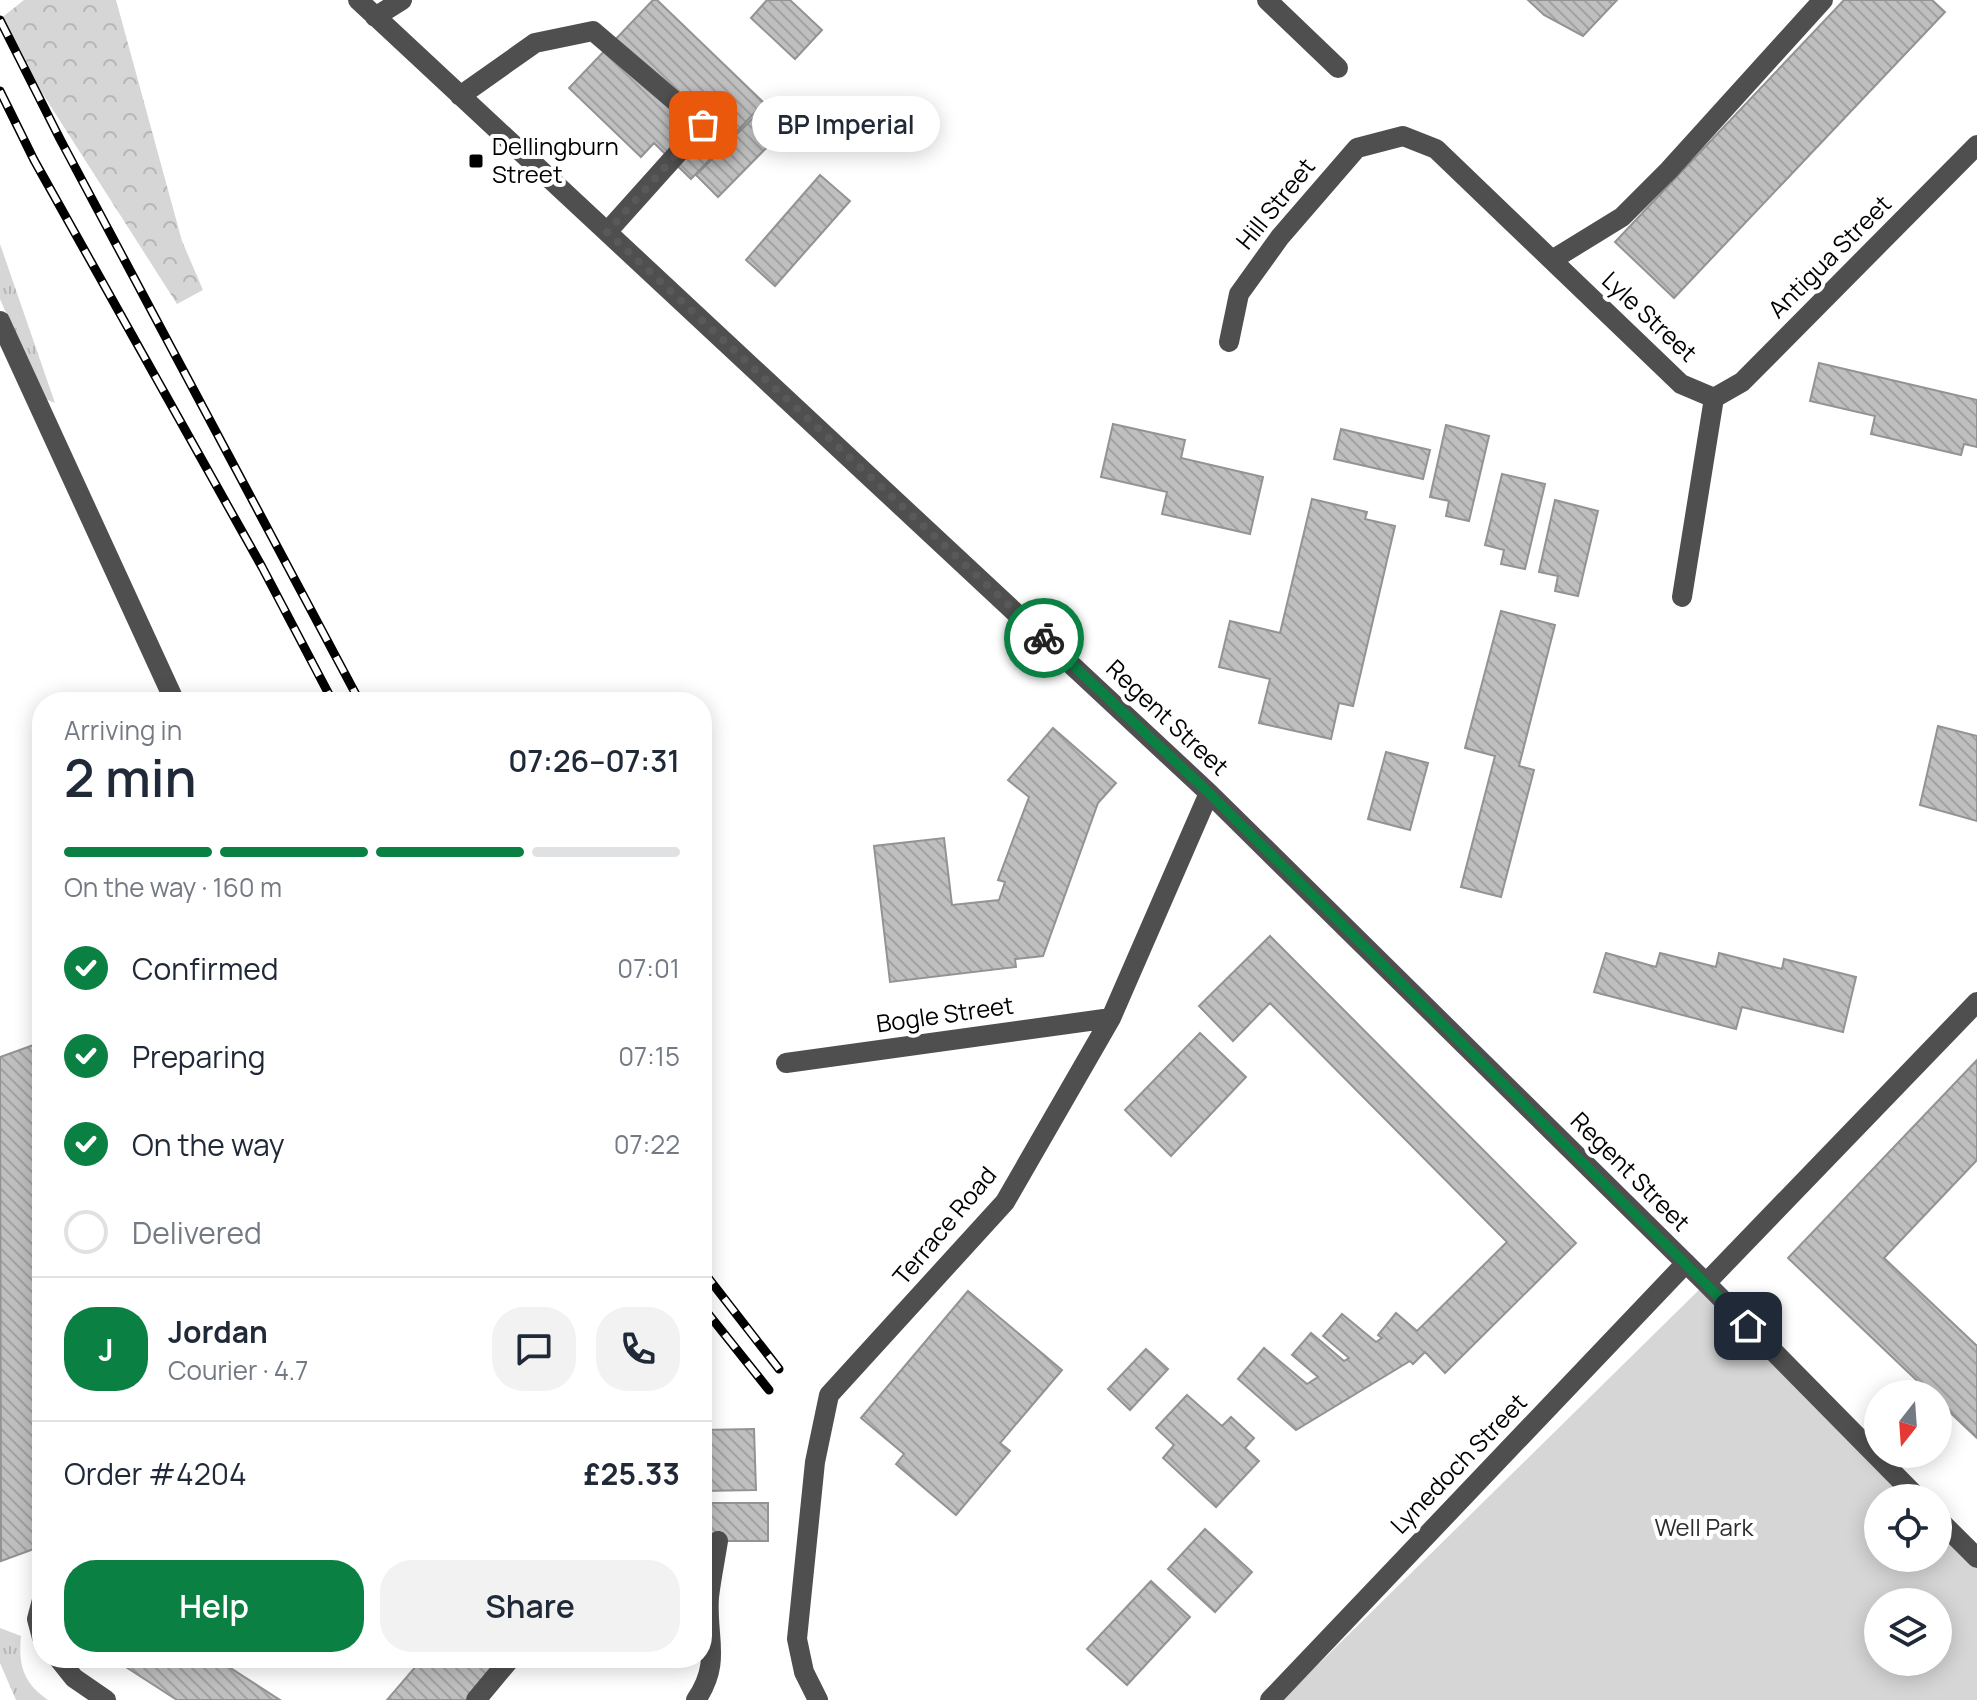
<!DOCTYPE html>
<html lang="en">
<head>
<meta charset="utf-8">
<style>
  body { margin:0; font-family:Manrope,sans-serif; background:#f2f2f3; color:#1f2937; height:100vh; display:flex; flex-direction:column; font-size:30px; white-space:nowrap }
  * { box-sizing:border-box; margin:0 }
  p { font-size:26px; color:#747a83 }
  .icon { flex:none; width:44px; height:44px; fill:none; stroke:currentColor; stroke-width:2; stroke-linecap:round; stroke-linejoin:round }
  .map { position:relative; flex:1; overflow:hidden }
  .panel { position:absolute; left:32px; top:692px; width:680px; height:976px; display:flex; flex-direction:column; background:#fff; border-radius:32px; box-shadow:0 4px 20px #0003 }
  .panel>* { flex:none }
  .needle { width:52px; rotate:197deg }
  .controls { position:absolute; left:1864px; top:1380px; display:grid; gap:16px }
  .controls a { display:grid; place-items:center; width:88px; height:88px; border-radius:50%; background:#fff; box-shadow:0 4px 20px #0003; font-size:40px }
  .pin { position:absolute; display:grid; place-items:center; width:68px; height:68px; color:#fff; margin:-34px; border-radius:16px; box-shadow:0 4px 12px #0006 }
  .courier { position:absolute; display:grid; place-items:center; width:80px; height:80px; margin:-40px; border:6px solid #0b8043; border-radius:50%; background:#fff; color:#222; box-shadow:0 2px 10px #0007 }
  .bubble { position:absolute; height:56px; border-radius:28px; background:#fff; box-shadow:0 4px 20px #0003; font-size:26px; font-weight:600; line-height:56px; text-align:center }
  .headline em { font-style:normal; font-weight:600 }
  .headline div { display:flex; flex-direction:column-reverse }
  .headline { display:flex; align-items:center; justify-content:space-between; height:136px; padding:0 32px }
  h1 { font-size:52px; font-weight:600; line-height:60px }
  .bar { display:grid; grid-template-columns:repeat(4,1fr); gap:12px 8px; align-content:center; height:96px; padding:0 32px }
  .bar i { height:10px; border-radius:6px; background:#e0e1e3 }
  .bar .active { background:#0b8043 }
  .bar p { grid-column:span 4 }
  .line { display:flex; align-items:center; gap:20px; padding:0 32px; border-top:2px solid #e0e1e3 }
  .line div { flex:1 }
  .round { display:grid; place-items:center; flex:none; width:84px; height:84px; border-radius:32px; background:#f2f2f3 }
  ol { padding:0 32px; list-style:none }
  li { display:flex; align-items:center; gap:24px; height:88px }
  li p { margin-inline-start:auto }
  li .icon { padding:8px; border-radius:50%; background:#0b8043; color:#fff; stroke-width:4 }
  li:last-child { color:#747a83 }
  li i { width:44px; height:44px; border:4px solid #e0e1e3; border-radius:50% }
  .primary-button { display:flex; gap:16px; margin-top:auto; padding:16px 32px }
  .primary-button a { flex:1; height:92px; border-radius:32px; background:#0b8043; color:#fff; font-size:32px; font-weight:600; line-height:92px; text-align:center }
  .primary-button a+a { background:#f2f2f3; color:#1f2937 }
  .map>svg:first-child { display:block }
</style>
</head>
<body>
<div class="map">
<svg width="1977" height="1700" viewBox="0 0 1977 1700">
  <defs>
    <pattern id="grass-tufts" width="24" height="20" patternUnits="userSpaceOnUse" patternTransform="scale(2)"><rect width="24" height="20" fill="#d6d6d6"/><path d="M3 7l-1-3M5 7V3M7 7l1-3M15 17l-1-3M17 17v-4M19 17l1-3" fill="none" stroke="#b6b6b6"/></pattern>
    <pattern id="forest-crowns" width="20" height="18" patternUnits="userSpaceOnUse" patternTransform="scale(2)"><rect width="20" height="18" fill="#d6d6d6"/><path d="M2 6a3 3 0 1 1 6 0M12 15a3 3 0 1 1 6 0" fill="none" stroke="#b6b6b6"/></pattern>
    <pattern id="building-back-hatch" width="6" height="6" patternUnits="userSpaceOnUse" patternTransform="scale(2)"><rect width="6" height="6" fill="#bfbfbf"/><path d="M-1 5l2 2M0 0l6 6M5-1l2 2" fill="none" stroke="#a2a2a2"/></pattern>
  </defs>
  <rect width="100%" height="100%" fill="#fff"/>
  <!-- grass -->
  <path fill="url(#grass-tufts)" d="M0,244l55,159 -12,-5 -43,-99z
    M0,1628l21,8c-3,28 2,47 27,64h-32l-16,-37z"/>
  <!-- forest -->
  <path fill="url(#forest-crowns)" d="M24,0h92l66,241 21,49 -26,14 -177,-277v-8z"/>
  <!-- green -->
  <path fill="#d6d6d6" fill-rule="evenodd" d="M1706,1283l213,215h-41v60h60v-41l39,39v144h-695zM1878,1602h60v60h-60z"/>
  <!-- building -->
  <path fill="url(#building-back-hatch)" stroke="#939393" stroke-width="2" d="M653,0h4l107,103 -73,76 -37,-36 -13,14 -72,-69z
    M767,0h23l32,30 -27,29 -44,-41z
    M1528,0h89l-34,36 -39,-21z
    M1844,0h88l13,12 -271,286 -59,-56z
    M759,112l22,21 -63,64 -22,-22z
    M820,175l30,26 -75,85 -29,-26z
    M1819,363l158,37v47l-13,-3 -3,11 -90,-21 4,-18 -65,-15z
    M1113,424l72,16 -4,18 82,19 -13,57 -88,-20 5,-22 -66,-15z
    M1446,425l43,11 -20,85 -23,-5 3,-15 -19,-4z
    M1341,429l89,21 -7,29 -89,-20z
    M1502,474l43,10 -20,85 -24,-5 3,-14 -19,-5z
    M1312,499l55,13 -2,7 30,7 -42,180 -14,-3 -8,36 -72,-16 11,-44 -51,-12 11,-46 50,12z
    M1555,500l43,11 -20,85 -23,-5 3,-15 -19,-4z
    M1501,611l54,14 -36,141 15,4 -33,127 -40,-10 34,-131 -30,-8z
    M1938,726l39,10v85l-57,-16z
    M1053,728l63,55 -18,20 -55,153 -28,3 1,8 -126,15 -16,-136 70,-8 8,67 47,-5 6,-18 -7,-2 31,-83 -21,-17z
    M1386,752l42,11 -18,67 -42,-11z
    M1270,936l306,307 -131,130 -20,-21 -12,12 -3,-3 -114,69 -58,-51 26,-31 43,36 11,-7 -26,-22 19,-22 33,28 5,-3 -26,-22 19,-22 34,28 6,-4 -4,-3 18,-22 21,18 90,-89 -237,-239 -37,38 -34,-35z
    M1606,953l50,14 4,-14 56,14 3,-14 63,16 2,-10 72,18 -13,55 -101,-25 -6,22 -142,-37z
    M1200,1033l46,44 -75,79 -46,-46z
    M42,1042v504l-41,15 -1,-504z
    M1977,1060v100l-93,98 93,88v92l-39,-37v-7h-7l-143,-136z
    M968,1291l94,79 -62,73 10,8 -54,64 -60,-51 8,-10 -43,-36z
    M1146,1349l22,20 -38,41 -22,-21z
    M1187,1395l35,31 9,-9 23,21 -9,10 14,13 -43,46 -53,-49 11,-13 -18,-17z
    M754,1429l2,61 -54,1v-61z
    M702,1503h66v38h-66z
    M1205,1529l47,43 -37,40 -47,-43z
    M1151,1581l39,36 -63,68 -40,-36z
    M112,1658h103l65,42h-103z
    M423,1658h80l-36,42h-80z"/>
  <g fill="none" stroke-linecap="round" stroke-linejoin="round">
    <!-- minor -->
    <path stroke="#4f4f4f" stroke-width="20" d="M358,0l851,793 497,490 212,215
      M1267,0l71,68
      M375,17l27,-17
      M460,96l75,-53 58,-12 110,94 -96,107
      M1552,260l70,-43 47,-47 154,-170
      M0,321l175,381
      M1229,342l10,-48 41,-57 77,-89 46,-12 33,13 245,235 33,14 -32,199
      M1714,398l28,-16 235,-237
      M786,1063l325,-45
      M1706,1283l271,-281
      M1938,1519l39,39
      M42,1600l-5,19 5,19
      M58,1658l16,20 32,22
      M476,1700l35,-42
      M696,1700c26,-38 10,-62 13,-103 2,-18 6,-37 9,-56
      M818,1700l-14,-28 -7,-33 18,-177 14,-67 176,-193 106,-184 98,-225
      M1270,1700l416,-437"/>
    <!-- rail casing -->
    <g stroke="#000" stroke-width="9">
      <path id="rail" d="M0,20l60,119 300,563
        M0,91l34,69 228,407 71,135
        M702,1270l77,99
        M702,1306l67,84"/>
    </g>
    <!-- rail -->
    <use href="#rail" stroke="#fff" stroke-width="6" stroke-dasharray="18" stroke-linecap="butt"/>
  </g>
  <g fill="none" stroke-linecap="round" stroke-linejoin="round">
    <!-- done -->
    <path stroke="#595959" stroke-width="8" stroke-dasharray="0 14.4" d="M703,125l-96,107 437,406"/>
    <!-- route -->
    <path stroke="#0b8043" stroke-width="10" d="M1044,638l165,155 539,533"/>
  </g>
  <!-- markers -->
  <rect fill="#000" stroke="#fff" stroke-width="3" x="468" y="153" width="16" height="16" rx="4"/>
  <g text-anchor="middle" stroke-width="8" stroke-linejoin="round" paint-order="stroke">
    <!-- poi labels -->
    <g font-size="24" fill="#000" stroke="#fff" text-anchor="start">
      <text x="492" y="155">Dellingburn<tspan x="492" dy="28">Street</tspan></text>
    </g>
    <!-- street labels -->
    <g font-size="24" fill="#000" stroke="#fff">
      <text transform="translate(1276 204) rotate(-51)" y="8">Hill Street</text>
      <text transform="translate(1830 257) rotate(-45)" y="8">Antigua Street</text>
      <text transform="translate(1649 317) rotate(43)" y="8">Lyle Street</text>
      <text transform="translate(1167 718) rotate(43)" y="8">Regent Street</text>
      <text transform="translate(945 1015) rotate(-8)" y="8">Bogle Street</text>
      <text transform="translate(1630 1172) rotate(45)" y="8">Regent Street</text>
      <text transform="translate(945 1226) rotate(-50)" y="8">Terrace Road</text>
      <text transform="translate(1459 1464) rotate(-46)" y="8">Lynedoch Street</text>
    </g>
    <!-- park labels -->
    <g font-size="24" fill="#2d2d2d" stroke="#fff">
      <text x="1704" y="1536">Well Park</text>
    </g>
  </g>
</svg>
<div class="controls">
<a><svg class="needle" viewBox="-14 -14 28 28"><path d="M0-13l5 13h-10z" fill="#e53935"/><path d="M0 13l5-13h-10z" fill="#747a83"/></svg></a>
<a><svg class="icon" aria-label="locate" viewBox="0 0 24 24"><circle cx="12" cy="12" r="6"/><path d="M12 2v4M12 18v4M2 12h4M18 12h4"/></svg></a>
<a><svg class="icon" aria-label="layers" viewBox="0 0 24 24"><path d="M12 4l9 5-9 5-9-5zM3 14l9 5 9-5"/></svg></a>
</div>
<div class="pin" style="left:703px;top:125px;background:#ea580c"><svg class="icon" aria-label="bag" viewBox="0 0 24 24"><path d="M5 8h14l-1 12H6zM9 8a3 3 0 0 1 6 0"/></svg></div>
<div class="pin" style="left:1748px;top:1326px;background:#1f2937"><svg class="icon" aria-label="home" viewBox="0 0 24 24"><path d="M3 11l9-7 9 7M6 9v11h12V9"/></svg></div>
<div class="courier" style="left:1044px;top:638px"><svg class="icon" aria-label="bike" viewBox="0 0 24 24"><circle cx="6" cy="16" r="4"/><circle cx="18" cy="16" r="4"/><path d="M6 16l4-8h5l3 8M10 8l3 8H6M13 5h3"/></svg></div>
<div class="bubble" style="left:752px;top:96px;width:188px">BP Imperial</div>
<section class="panel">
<div class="headline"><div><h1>2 min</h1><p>Arriving in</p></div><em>07:26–07:31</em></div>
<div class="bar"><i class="active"></i><i class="active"></i><i class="active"></i><i></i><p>On the way · 160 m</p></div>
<ol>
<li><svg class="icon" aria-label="check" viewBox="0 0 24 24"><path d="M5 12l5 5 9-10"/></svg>Confirmed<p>07:01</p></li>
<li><svg class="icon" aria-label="check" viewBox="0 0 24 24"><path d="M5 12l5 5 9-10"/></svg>Preparing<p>07:15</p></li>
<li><svg class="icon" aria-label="check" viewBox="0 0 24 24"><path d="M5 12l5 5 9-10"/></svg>On the way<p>07:22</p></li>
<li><i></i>Delivered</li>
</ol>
<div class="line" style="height:144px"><b class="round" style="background:#0b8043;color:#fff">J</b><div><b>Jordan</b><p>Courier · 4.7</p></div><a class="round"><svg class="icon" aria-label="chat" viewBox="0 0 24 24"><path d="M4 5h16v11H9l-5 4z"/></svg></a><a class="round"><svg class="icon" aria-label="phone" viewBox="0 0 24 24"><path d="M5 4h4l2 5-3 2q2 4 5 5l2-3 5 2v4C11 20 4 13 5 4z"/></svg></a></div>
<div class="line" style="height:104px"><div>Order #4204</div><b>£25.33</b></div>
<div class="primary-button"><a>Help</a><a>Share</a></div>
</section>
</div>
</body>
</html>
